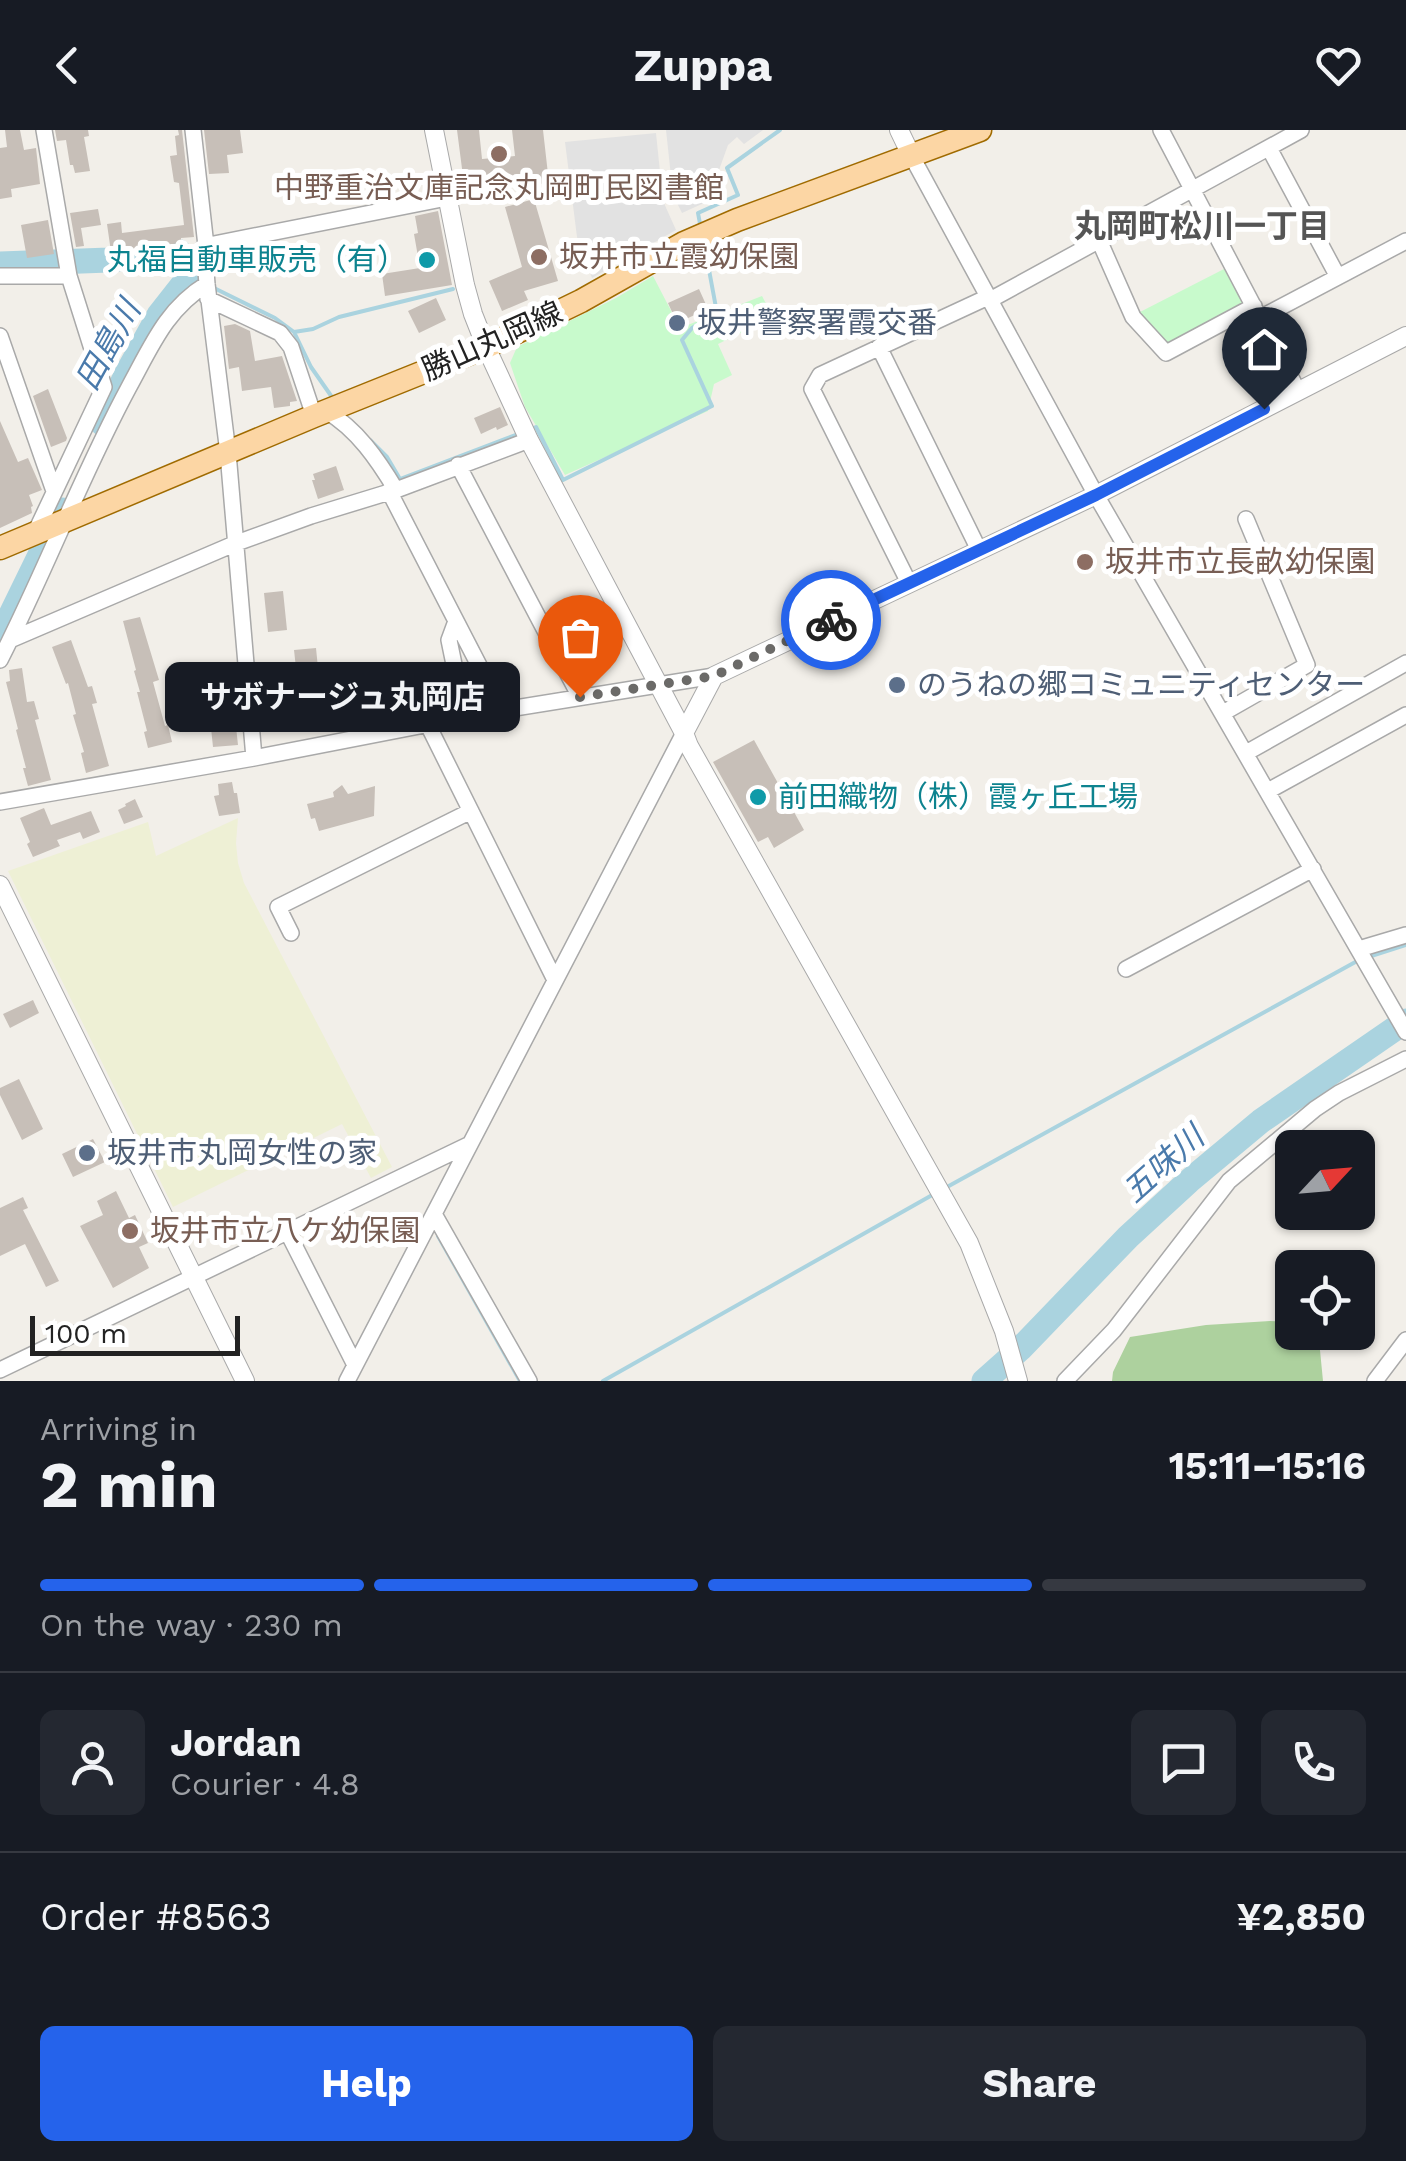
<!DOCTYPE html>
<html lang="en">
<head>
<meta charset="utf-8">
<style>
  body { margin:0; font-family:"Work Sans","Noto Sans JP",sans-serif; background:#242831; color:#f1f3f6; height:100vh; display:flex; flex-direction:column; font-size:38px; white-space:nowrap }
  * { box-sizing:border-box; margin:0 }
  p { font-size:32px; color:#9ea1a6 }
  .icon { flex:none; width:55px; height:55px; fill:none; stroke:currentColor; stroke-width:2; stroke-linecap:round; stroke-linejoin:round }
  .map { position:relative; height:1251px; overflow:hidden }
  .side { display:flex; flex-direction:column; background:#171b24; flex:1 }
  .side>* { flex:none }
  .needle { width:65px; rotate:64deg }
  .tools { position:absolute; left:1275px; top:1000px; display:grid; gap:20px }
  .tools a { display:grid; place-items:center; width:100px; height:100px; border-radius:15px; background:#171b24; box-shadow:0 2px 8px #0004; font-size:50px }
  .scale { position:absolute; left:30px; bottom:25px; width:210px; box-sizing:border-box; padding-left:10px; border:5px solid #222; border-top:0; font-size:28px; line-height:35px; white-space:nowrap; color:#222; -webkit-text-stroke:8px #fff; paint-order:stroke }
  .pin { position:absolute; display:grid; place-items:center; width:85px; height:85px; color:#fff; margin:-102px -42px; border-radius:50% 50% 50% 0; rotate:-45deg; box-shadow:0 0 10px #0007 }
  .pin .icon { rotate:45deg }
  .courier { position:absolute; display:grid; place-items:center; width:100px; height:100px; margin:-50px; border:8px solid #2563eb; border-radius:50%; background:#fff; color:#222; box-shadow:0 2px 12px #0007 }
  .bubble { position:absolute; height:70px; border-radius:15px; background:#171b24; box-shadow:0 2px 8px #0004; font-size:32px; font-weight:700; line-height:70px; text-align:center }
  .overview em { font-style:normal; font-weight:700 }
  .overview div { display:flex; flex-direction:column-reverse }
  .overview { display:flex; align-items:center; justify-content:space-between; height:170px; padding:0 40px }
  h1 { font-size:65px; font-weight:700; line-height:75px }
  .bar { display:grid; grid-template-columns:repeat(4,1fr); gap:15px 10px; align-content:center; height:120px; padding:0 40px }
  .bar i { height:12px; border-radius:8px; background:#363941 }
  .bar .selected { background:#2563eb }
  .bar p { grid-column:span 4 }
  .line { display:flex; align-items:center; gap:25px; padding:0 40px; border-top:2px solid #363941 }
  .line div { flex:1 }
  .round { display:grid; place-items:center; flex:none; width:105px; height:105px; border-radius:15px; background:#242831 }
  .primary-button { display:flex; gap:20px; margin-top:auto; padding:20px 40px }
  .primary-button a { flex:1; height:115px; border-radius:15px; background:#2563eb; color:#fff; font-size:40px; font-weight:700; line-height:115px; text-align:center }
  .primary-button a+a { background:#242831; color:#f1f3f6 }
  header { display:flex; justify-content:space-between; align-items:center; height:130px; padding:0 40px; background:#171b24; font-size:45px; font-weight:700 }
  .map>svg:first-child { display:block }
</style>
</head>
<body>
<header><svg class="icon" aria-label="back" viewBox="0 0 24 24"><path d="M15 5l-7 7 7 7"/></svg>Zuppa<svg class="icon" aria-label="heart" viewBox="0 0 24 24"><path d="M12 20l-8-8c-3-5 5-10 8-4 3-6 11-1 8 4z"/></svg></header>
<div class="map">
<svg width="1406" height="1251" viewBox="0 0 1406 1251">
  <rect width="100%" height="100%" fill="#f2efe9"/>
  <!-- farmland -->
  <path fill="#eef0d5" d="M238,688l-2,25 2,20 6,20 148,284 -21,11 -29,-54 -169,83 -165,-336 140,-49 8,34z"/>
  <!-- forest -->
  <path fill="#add19e" d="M1270,1191l22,1v10l22,1 5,7 4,41h-211l1,-9 17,-35 76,-12z"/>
  <!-- park -->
  <path fill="#c8facc" d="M1224,139l21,38 -79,42 -26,-37z
    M653,146l27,52 82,-32 11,21 -55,27 14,31 -18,9 -6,27 -143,64 -40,-68 -15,-44 7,-16 99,-49z"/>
  <!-- parking -->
  <path fill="#e2e2e2" d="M666,0h97l-19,14 -7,-7 -9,8 -9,25 7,23 -44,20 -9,-18z
    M656,3l7,68 13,29 -84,48 -15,-41 -12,-95z"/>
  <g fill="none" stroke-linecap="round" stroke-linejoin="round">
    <!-- stream -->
    <path stroke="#aad3df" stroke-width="4" d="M701,99l-3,-16 40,-18 -11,-27 53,-38
      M192,143l10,7
      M214,158l61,30 19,14 17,35 23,33
      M294,202l19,-3 26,-12 114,-28
      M532,299l4,-2 27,53 149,-74 -30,-66 10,-12 25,-15 -13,-70
      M370,310l17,17 13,22 118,-45
      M1368,827l38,-12
      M947,1057l412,-227
      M438,1106l82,145
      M603,1251l331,-187"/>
    <!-- river -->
    <path stroke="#aad3df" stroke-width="25" d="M0,134l109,-4 70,-8 13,21 -33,42 -33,60 -23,49
      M0,507l62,-127
      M984,1251l36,-32 108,-112 61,-56 72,-60 145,-100"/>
  </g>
  <!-- building -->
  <path fill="#c7bfb8" d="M5,0h15l4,20 12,-2 4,36 -29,5 1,8 -12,2v-51l7,-1z
    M55,0h33l1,6 -5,1 6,34 -15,2 -2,-8h-3l-4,-25 -9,1z
    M178,0h4l12,107 -13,1v5l-70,9 -4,-28 14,-2 1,11 62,-8 -5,-42 -5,-1 -4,-26 7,-1 -2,-19 4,-1z
    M204,0h36l3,23 -16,2 2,18 -20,1z
    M457,0h22l3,29 33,-3 -3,-26h31l6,53 -63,6 -1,-7 -21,2z
    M534,69l24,82 -34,10 4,9 -26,11 -13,-30 33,-14 -17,-60z
    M98,79l3,16 -20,3 3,18 -8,1 -6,-34z
    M438,81l14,74 -67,11 -3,-22 38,-6 -6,-34 4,-1 -3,-17z
    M48,90l6,34 -27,4 -6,-33z
    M699,159l9,20 -31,14 -9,-20z
    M436,168l10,22 -27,13 -11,-22z
    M235,194l15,7 5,30 27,-5 15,45 -7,1v4l-16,2 -3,-21 -29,4 -3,-24 -10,2 -5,-43z
    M48,259l19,49 -1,3 -15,6 -18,-51z
    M500,277l8,18 -11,5 -1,-3 -15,7 -7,-16z
    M0,291l18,41 10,-4 14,32 -13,5 4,11 -2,1 1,6 -32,15z
    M336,336l8,24 -26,9 -6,-19h3l-2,-6z
    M283,461l4,39 -19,2 -4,-39z
    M140,487l19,63 -6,2 12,44 3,-1 4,17 -24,6 -4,-16 3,-1 -10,-39h3l-6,-21 2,-1 -13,-49z
    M71,510l17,47 4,-1 5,17 -5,1 17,62 -23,7 -5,-20 3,-1 -11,-37 3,-1 -8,-31 -2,1 -14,-37z
    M316,518l2,20 -3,1 6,60 -18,2 -9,-81z
    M235,532l1,19h-5l7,64 -25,2 -2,-19h4l-4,-41h3l-2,-22z
    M22,538l5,34 7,-1 5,18 -4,1 16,60 -23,6 -5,-18h3l-10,-38 2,-1 -12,-47 4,-1 -1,-11z
    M754,610l50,90 -30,18 -6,-11 -10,5 -45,-80z
    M232,652l2,11h3l3,20 -21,3 -5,-20 5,-1 -1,-11z
    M342,655l6,9 27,-8 -1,30 -55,15 -4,-13 -4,1 -4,-15 27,-7 -1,-5z
    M135,669l8,18 -19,7 -6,-14 8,-4 -1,-2z
    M44,678l7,17 40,-14 9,21 -17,7 -3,-7 -23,8 3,6 -27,11 -6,-13 3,-2 -10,-24z
    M33,870l6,13 -29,15 -7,-14z
    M19,949l24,50 -21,11 -22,-45v-7z
    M93,1009l12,23 -32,15 -11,-23z
    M116,1061l13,27 6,-3 13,28 -9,4 10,21 -36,20 -33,-62 23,-11 -6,-14z
    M23,1067l5,11 -5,2 36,71 -13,6 -21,-43 -25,12v-48z"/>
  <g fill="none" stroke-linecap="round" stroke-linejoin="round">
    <!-- minor casing -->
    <g stroke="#a9a9a9" stroke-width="18">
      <path id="minor" d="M193,0l13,116
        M1161,0l137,261
        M1269,18l69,129
        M911,25l185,340 310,537
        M1099,110l34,77 33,36 88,-47
        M0,146h69
        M208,169l72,34 11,14 23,69
        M990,170l311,-170
        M1260,188l146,-77
        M0,206l54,155
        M879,217l100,203
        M326,281c31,18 52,49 70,79
        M458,335l122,232
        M389,361l113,219
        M35,403l69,-146 -35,-111 -25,-146
        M909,453l-97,-194 8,-14 168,-78
        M456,491l-7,19 16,78
        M10,510l224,-96 77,-28 85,-26 133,-50
        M0,530c46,-90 81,-184 129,-273 22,-40 37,-78 78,-103
        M1223,583l84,-48 -61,-146
        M428,595l127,255
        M1246,623l160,-90
        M254,628l-26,-305 -21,-169 -3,-38 243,-48
        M1268,661l138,-76
        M0,672l254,-44 248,-48 212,-34
        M291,803l-13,-26 193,-96
        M1359,819l47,-14
        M1126,839l187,-100
        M434,1084l95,167
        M287,1101l68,134
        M0,1240l470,-226
        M347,1251l337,-648
        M1065,1251l49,-51 115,-149 86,-72 24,-16 67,-34
        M1375,1251l31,-41"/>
    </g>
    <!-- tertiary casing -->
    <g stroke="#a9a9a9" stroke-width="20">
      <path id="tertiary" d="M434,0l31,155 8,29 13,33 43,93 155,293 5,13 280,497 35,88 14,50
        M899,0l12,25
        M684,603l30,-57 382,-181 310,-159
        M0,755l245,496"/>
    </g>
    <!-- primary casing -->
    <g stroke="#a06b00" stroke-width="25">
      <path id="primary" d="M0,418l314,-132 172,-69 95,-46 103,-58 53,-23 243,-90"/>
    </g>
    <!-- minor -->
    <use href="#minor" stroke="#fff" stroke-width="15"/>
    <!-- tertiary -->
    <use href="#tertiary" stroke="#fff" stroke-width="18"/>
    <!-- primary -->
    <use href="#primary" stroke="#fcd6a4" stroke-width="22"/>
  </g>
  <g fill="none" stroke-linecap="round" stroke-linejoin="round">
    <!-- done -->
    <path stroke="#6b6a68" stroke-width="10" stroke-dasharray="0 18" d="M580,567l134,-21 117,-56"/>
    <!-- route -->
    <path stroke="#2563eb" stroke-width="12" d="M831,490l265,-125 168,-86"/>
  </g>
  <!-- markers -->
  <g fill="#8d6e63" stroke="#fff" stroke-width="4">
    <circle cx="499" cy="24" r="10"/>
    <circle cx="539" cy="127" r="10"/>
    <circle cx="1085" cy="432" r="10"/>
    <circle cx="130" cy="1101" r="10"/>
  </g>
  <g fill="#0f9aa8" stroke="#fff" stroke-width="4">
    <circle cx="427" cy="130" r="10"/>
    <circle cx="758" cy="667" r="10"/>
  </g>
  <g fill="#5c6f8a" stroke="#fff" stroke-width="4">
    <circle cx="677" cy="193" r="10"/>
    <circle cx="897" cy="555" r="10"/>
    <circle cx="87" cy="1023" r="10"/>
  </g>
  <g text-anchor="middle" stroke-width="10" stroke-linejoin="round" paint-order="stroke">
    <!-- education labels -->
    <g font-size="30" fill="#785e54" stroke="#fff" text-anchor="start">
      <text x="499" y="68" text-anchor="middle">中野重治文庫記念丸岡町民図書館</text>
      <text x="559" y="137">坂井市立霞幼保園</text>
      <text x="1105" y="442">坂井市立長畝幼保園</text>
      <text x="150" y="1111">坂井市立八ケ幼保園</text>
    </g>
    <!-- culture labels -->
    <g font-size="30" fill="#0d838f" stroke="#fff" text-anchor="end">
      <text x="407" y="140">丸福自動車販売（有）</text>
      <text x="778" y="677" text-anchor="start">前田織物（株）霞ヶ丘工場</text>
    </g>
    <!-- service labels -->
    <g font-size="30" fill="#4e5e75" stroke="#fff" text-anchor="start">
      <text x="697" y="203">坂井警察署霞交番</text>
      <text x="917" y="565">のうねの郷コミュニティセンター</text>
      <text x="107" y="1033">坂井市丸岡女性の家</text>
    </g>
    <!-- street labels -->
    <g font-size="30" fill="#222" stroke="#fff">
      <text transform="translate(492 211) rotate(-24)" y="10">勝山丸岡線</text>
    </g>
    <!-- neighbourhood labels -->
    <g font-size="32" font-weight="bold" fill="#555" stroke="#fff">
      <text x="1202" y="107">丸岡町松川一丁目</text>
    </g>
    <!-- water labels -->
    <g font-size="32" font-style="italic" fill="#4a7aab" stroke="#fff">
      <text transform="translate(108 215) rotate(-61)" y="11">田島川</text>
      <text transform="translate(1163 1034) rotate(-42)" y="11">五味川</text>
    </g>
  </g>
</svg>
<div class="tools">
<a><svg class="needle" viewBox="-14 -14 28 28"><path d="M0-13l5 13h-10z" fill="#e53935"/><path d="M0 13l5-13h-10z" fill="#9ea1a6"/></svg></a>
<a><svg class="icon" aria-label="locate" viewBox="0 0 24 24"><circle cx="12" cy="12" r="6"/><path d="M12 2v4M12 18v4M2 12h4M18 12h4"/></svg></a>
</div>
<div class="scale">100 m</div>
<div class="pin" style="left:580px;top:567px;background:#ea580c"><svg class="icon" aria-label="bag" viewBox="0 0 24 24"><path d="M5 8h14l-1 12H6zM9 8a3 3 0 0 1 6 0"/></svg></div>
<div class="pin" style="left:1264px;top:279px;background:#1f2937"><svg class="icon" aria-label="home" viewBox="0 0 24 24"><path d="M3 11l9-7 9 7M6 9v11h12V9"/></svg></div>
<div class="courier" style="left:831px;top:490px"><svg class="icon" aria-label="bike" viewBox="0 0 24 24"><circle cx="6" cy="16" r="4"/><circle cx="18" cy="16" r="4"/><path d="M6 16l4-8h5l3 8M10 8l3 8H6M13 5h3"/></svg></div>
<div class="bubble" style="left:165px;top:532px;width:355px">サボナージュ丸岡店</div>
</div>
<section class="side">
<div class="overview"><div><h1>2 min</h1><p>Arriving in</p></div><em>15:11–15:16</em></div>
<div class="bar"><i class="selected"></i><i class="selected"></i><i class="selected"></i><i></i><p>On the way · 230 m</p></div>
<div class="line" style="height:180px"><a class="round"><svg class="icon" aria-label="person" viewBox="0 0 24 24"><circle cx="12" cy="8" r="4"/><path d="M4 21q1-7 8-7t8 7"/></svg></a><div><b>Jordan</b><p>Courier · 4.8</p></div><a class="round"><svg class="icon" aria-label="chat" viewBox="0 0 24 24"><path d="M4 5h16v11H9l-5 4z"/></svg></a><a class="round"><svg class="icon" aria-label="phone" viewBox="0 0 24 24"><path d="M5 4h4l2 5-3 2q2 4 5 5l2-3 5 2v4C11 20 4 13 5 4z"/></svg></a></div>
<div class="line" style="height:130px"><div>Order #8563</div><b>¥2,850</b></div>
<div class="primary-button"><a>Help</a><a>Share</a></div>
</section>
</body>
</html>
